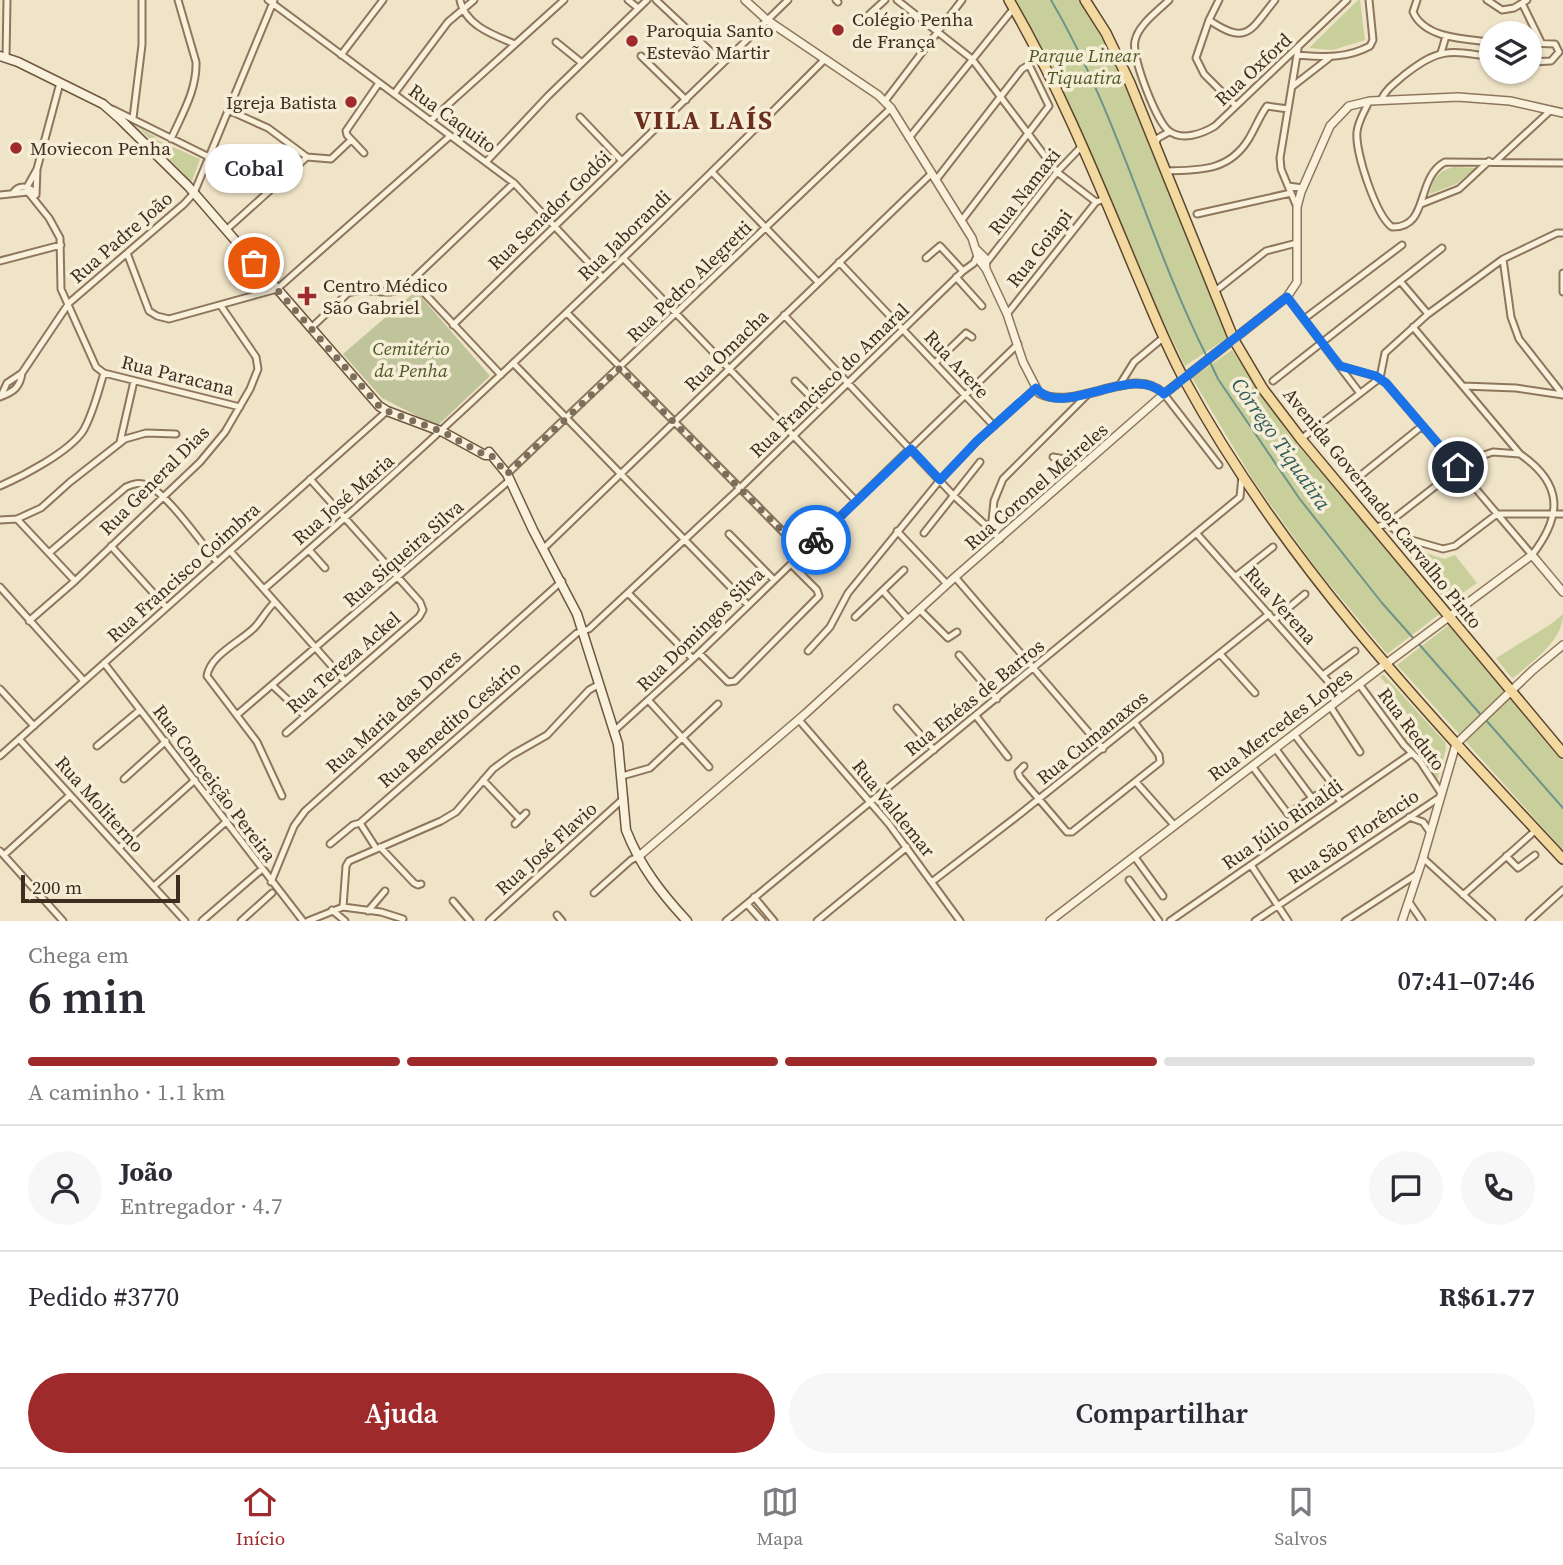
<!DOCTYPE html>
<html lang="pt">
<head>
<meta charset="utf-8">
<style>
  body { margin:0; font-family:"Source Serif 4",serif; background:#f7f7f7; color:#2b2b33; height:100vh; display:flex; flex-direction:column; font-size:26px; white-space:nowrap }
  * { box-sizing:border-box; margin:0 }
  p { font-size:23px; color:#7c7c81 }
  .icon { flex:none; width:38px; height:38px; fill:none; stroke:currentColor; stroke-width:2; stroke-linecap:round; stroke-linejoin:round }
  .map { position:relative; height:921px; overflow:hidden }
  .drawer { display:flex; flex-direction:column; background:#fff; flex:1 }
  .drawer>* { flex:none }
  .tools { position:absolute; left:1479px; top:21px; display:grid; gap:14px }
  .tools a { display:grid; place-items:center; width:63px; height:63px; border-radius:50%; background:#fff; box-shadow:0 2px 5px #0004; font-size:35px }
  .scale { position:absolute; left:21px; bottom:18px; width:159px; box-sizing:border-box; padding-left:7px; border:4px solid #3d2e20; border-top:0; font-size:19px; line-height:24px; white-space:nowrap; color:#3d2e20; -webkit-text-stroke:5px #f7eed8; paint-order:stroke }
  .pin { position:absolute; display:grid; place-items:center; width:60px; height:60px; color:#fff; margin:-30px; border:4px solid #fff; border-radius:50%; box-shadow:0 2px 7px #0007 }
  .courier { position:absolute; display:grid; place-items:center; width:70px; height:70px; margin:-35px; border:5px solid #1a73e8; border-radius:50%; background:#fff; color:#222; box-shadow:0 2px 9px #0007 }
  .bubble { position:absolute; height:49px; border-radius:24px; background:#fff; box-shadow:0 2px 5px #0004; font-size:23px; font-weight:600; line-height:49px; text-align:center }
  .summary em { font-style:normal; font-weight:600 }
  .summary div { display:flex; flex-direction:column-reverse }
  .summary { display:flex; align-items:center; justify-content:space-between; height:119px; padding:0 28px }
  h1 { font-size:46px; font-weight:600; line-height:52px }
  .bar { display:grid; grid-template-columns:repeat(4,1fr); gap:10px 7px; align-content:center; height:84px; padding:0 28px }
  .bar i { height:9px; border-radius:5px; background:#e1e1e2 }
  .bar .on { background:#9e2a2b }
  .bar p { grid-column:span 4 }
  .line { display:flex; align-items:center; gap:18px; padding:0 28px; border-top:2px solid #e1e1e2 }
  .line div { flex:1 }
  .round { display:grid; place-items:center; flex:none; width:74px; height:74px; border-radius:37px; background:#f7f7f7 }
  .action { display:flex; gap:14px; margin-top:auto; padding:14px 28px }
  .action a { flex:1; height:80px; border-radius:42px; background:#9e2a2b; color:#fff; font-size:28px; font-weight:600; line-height:80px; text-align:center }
  .action a+a { background:#f7f7f7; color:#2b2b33 }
  .menu { display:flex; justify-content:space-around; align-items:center; height:98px; border-top:2px solid #e1e1e2; background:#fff; font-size:19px; color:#7c7c81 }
  .menu a { display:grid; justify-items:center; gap:4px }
  .menu .on { color:#9e2a2b }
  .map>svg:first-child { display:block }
</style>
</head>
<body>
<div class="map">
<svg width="1563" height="921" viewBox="0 0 1563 921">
  <rect width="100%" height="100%" fill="#f0e4c8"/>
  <!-- green -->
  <path fill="#c9cf9b" d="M1016,0h63l31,52 20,45 97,241 -42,28 -25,-52 -92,-213z
    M1358,0h2l5,40 -32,10 -24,-2z
    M139,128l15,8 3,4 43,19 -8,22 -4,-1 -4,-6z
    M1454,167l22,1 -20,16 -26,10c2,-15 9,-24 24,-27z
    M1232,350l58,86 151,177 -54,41 -72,-87 -62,-87 -61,-102z
    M1398,543l46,16 11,-4 22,28 -29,20z
    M1563,614c0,27 -31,48 -50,64l-2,-1 -15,-19 55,-34z
    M1449,625l114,136v89l-166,-185z
    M1384,675l61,67 1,7 -9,32 -19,-31 -15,-12 16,-7 -39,-55z"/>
  <!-- cemetery -->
  <path fill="#bfc49a" d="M416,291l74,85 -53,50 -55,-28 -39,-44z"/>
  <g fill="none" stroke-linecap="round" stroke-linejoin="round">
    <!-- stream -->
    <path stroke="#6f938a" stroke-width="2" d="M1051,0c66,112 98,241 156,357
      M1210,362l8,17 81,119 83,105 32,36
      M1418,643l63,72
      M1485,719l78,89"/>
    <!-- minor casing -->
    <g stroke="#8d765c" stroke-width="9">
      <path id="minor" d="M268,0l246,183 89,95
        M460,0c5,25 33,35 55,44
        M628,0l10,8
        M656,0l67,63
        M836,0l2,2
        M897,0l75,59 85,113 39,30 9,-3
        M1169,0c-11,11 -31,25 -34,41 -4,15 22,82 34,90 13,10 33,3 46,-5l132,-126
        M1219,0l-10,20 -13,38 8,16 32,32
        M1417,0l-4,12c12,27 53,27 78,30
        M1487,0l15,10 12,-2 13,-8
        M1522,3l19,39
        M863,20l22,-20
        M1209,20c38,26 41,11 66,-20
        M556,42l26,21
        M1530,43l25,1 4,8 -8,9 -21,1
        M1441,53l5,-17
        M341,55l42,-55
        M1297,55c27,2 49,4 73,-9l3,-6 -4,-40
        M641,56l45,44
        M6,58l1,-58
        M1293,86l36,-28
        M394,94l54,-72 26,-22
        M1381,100c5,-11 13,-16 22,-24 35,-28 45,-26 88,-19
        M885,101l77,-101
        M1369,101c-4,10 -11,20 -12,31 -2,20 19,84 35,95 38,1 23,-49 53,-65l118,1
        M112,109l97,48
        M228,110l40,18 39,29
        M580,117l42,44
        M133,118l9,-73v-45
        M430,121l134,-121
        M909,138l105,-130
        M171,139c11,-25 26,-49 25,-77l-18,-62
        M1155,145l3,-7 11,-6
        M364,153l-17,-18 -1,-4 33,-48
        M307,157l24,2 20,-19
        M1496,161l55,-51
        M486,162l62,-66 99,-96
        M1165,171c33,-1 63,1 83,-31 7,-11 11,-23 19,-34l21,3
        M712,172l106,110
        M936,180l86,-111 5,-3 3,1 19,39 -87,114
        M1288,186l-7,-17 -1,-11 18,-109
        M27,187l10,-18
        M13,193c6,-9 17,-7 23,1
        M0,195l28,-3 21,26 11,20 1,51 35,78 8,6 136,34
        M36,195l1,-26 23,-86
        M1421,204l38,-15 30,-28
        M1297,207l-9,-21 15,2
        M1197,214l94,-21
        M226,230l81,-73
        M127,253l22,58 8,5 12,3 108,-30 173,-153
        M623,258l233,243
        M926,258l14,-12 23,25
        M1503,259l8,58 8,22 44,56
        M0,261l61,-16
        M839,262l155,164
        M986,263l71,-91 25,-26
        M1563,273v19
        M956,277l26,29
        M413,281l88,94
        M1400,281l28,33
        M1214,292l52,-41 31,-8
        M1287,297l72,95
        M567,313l236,239
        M1007,314l89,-112
        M784,315l170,181 37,34
        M1304,319l98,-74
        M453,325l335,-325
        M311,328l37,-35c20,-8 39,6 57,-6l109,-104
        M513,363l235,242
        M935,363l31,-30 6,4
        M1340,366l35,10 11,7 146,172c31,-40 31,-71 -12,-101l-107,-127
        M1380,378l5,-25 43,-39 75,-55 54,-26h6
        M795,381l27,27
        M1273,381l169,-133
        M1119,386l15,-24 30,-25
        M1463,386l53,2 47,7
        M1164,394l55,71
        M1,396l6,-13 15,-10
        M0,397c13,-5 20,-9 22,-24l47,-70 115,-99 10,-11 80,-193
        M1301,439l79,-61
        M120,442l14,-61
        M1053,457l22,4 8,5
        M507,474l384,-366
        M1355,480l67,-54
        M0,486c23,-10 69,-34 83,-55 10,-17 15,-39 21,-58
        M17,519l58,62
        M0,520l17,-1 24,-11 29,-26 55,-43 21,-6 30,1
        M1387,524l21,15 35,10 12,-3 42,-32h66
        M1376,527l11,-3 82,-64 24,-8 27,2
        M897,531l50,53
        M924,533l56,-71
        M729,534l45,46
        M1197,534l145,163
        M1000,539l-9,-9 3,-29 9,-22 84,-84
        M111,546l55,61
        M543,549l389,-376
        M309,550l16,18
        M230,551l115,130
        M49,553l77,-66c7,-3 13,-5 21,-2 20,8 55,59 70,77
        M955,577l148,172
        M1235,577l38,-30
        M0,587l84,94
        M264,589c195,-169 380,-348 561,-530
        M883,591l26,29
        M628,593l65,66
        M275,602c-9,8 -13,18 -21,26 -14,14 -44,27 -47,48l50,66 25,54
        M920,610l28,28 9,-6
        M855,617l49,-47
        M1274,620l31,-26
        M29,621l46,-40 125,-119 25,-30 25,-43 8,-20 -2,-12 -35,-51
        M808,651l22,-24 18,-34 92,-113 37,-39 59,-53
        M699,653l29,29 7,-1 84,-85 -2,-6 -26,-26
        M1220,654l35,39
        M959,655l38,44
        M104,663l199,258
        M1323,675l32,-24
        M1359,684l45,61 16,16 21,32
        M272,685l33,31
        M0,689l34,37
        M649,701l60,66
        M1330,706l30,46
        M897,708l37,42
        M238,714l272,-234
        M976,716l32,41
        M799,720l90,104 71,97
        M614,731l79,-72 325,-315
        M286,733l133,-116 4,-7 -3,-8 -110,-123
        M19,739l166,182
        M97,746l43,-36
        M1275,748l37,50
        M0,756l387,-345
        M1024,766l-6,6 2,5 47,55h5l88,-70 -1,-7 -24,-32
        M1252,766l36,48 42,-28v-5l-36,-47
        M622,776l28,-8 68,-64
        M124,779l42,-38
        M483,780l37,39
        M1136,782l38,43
        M1330,786l11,16
        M1409,817l14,5 7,10
        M515,824l11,-11
        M330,844l23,-19 7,-2
        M380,847l34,36 4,2 3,-1
        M119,848l76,-68
        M376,848l-16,-25 217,-190 12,-4 152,-142 222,-216 11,-8 3,-7
        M0,851l63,70
        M4,855l66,-60
        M1134,856l29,40
        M1506,856l12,12 17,-13
        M1423,858l69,63
        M1251,865l37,56
        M1129,880l30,41
        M933,881l87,-67 249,-200
        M271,882l23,-56 11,-15 257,-230
        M154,886l73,-65
        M594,893l37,-33 7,-3
        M1463,895l73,-65
        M754,897l20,24
        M453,901l17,20
        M1409,902l13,19
        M747,904l15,17
        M343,907l38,5 22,7
        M332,910l13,11
        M368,911l17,-20
        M557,915l5,6
        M202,921l60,-52
        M241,921l31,-28
        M308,921l35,-14 3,-41 3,-5 92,-40 15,-9 37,-43 19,-14 35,-20 42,-45 9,-5
        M489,921l135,-123
        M726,921l514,-424 2,-21
        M817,921l90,-74
        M1170,921l242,-168
        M1255,921l185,-124
        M1345,921l72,-47
        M1529,921l34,-31"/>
    </g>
    <!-- tertiary casing -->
    <g stroke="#8d765c" stroke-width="10">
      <path id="tertiary" d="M745,0l22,20 111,75 13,13 81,130 7,22 7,9 21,45 16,48 16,31c37,20 95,-30 125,1
        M977,250l8,8 1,11
        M638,857l167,-143 150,-137 209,-183 123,-97 10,-15v-75l4,-15 29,-66 19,-20 21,-5 88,-4 52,4 53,12
        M1050,921l329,-252 153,-114 31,37
        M1402,921l21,-63 33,-114 77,-74 30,-25"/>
    </g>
    <!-- secondary casing -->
    <g stroke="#6f573f" stroke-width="11">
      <path id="secondary" d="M0,56l18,6 85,42 17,15 68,67 191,220 8,5 56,21 42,23h6
        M489,452l18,22 26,56 44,84 41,130 8,86c14,36 35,63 61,91"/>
    </g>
    <!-- primary casing -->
    <g stroke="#5b4430" stroke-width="12">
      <path id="primary" d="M1009,0c50,86 87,177 125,268 16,37 31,76 50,111 98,181 240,331 379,480
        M1085,0l21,33 24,50 104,257 29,49 38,50 262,314"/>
    </g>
    <!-- minor -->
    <use href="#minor" stroke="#faf1dc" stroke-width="5"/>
    <!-- tertiary -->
    <use href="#tertiary" stroke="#faf1dc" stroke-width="7"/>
    <!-- secondary -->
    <use href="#secondary" stroke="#faf1dc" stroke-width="8"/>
    <!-- primary -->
    <use href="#primary" stroke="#f3d9a0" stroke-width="9"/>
  </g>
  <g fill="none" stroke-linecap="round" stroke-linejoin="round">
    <!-- done -->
    <path stroke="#7c6e5b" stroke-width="7" stroke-dasharray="0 12.6" d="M254,263l125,143 8,5 56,21 42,23h6l16,19 113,-106 183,184 13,-12"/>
    <!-- route -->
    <path stroke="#1a73e8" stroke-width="9" d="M816,540l95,-91 29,31 37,-39 59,-53c27,33 96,-27 128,6l123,-97 53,69 36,10 10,7 72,84"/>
  </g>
  <!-- markers -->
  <g fill="#9e2a2b" stroke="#f7eed8" stroke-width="2.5">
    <circle cx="838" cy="30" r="7"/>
    <circle cx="632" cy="41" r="7"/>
    <circle cx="351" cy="102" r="7"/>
    <circle cx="16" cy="148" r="7"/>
    <path d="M303.5 285.5h7v7h7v7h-7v7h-7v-7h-7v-7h7z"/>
  </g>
  <g text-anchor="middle" stroke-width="7" stroke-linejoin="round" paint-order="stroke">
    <!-- poi labels -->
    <g font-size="19" fill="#3d2e20" stroke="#f7eed8" text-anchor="start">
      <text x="852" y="26">Colégio Penha<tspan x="852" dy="22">de França</tspan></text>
      <text x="646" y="37">Paroquia Santo<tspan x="646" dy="22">Estevão Martir</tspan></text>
      <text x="337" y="109" text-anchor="end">Igreja Batista</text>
      <text x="30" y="155">Moviecon Penha</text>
      <text x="323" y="292">Centro Médico<tspan x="323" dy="22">São Gabriel</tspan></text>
    </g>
    <!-- park labels -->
    <g font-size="19" font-style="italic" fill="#4d5a26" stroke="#f7eed8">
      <text x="1084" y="62">Parque Linear<tspan x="1084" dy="22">Tiquatira</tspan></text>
      <text x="411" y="355">Cemitério<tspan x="411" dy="22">da Penha</tspan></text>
    </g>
    <!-- street labels -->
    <g font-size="19" fill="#3d2e20" stroke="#f7eed8">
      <text transform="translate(1253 69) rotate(-43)" y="7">Rua Oxford</text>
      <text transform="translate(453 118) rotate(36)" y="7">Rua Caquito</text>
      <text transform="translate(1024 191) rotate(-52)" y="7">Rua Namaxi</text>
      <text transform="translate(549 210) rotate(-44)" y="7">Rua Senador Godói</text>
      <text transform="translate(624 235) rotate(-44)" y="7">Rua Jaborandi</text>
      <text transform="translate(121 237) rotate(-41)" y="7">Rua Padre João</text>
      <text transform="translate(1039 248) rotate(-52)" y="7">Rua Goiapi</text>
      <text transform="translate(689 281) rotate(-44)" y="7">Rua Pedro Alegretti</text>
      <text transform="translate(726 350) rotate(-44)" y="7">Rua Omacha</text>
      <text transform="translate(957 364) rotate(47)" y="7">Rua Arere</text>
      <text transform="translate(178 375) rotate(14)" y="7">Rua Paracana</text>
      <text transform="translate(829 380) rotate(-44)" y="7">Rua Francisco do Amaral</text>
      <text transform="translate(154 480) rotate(-45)" y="7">Rua General Dias</text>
      <text transform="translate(1036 486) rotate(-41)" y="7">Rua Coronel Meireles</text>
      <text transform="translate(343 499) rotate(-41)" y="7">Rua José Maria</text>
      <text transform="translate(1383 508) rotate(51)" y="7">Avenida Governador Carvalho Pinto</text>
      <text transform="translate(403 553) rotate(-41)" y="7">Rua Siqueira Silva</text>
      <text transform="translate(183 572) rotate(-42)" y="7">Rua Francisco Coimbra</text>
      <text transform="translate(1281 605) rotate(48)" y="7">Rua Verena</text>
      <text transform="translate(700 629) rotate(-44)" y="7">Rua Domingos Silva</text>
      <text transform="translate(343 662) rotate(-41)" y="7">Rua Tereza Ackel</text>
      <text transform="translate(974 697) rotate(-39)" y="7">Rua Enéas de Barros</text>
      <text transform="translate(393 711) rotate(-42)" y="7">Rua Maria das Dores</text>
      <text transform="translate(449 724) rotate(-41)" y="7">Rua Benedito Cesário</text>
      <text transform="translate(1280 724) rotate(-37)" y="7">Rua Mercedes Lopes</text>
      <text transform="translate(1412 729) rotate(53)" y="7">Rua Reduto</text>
      <text transform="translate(1092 737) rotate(-39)" y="7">Rua Cumanaxos</text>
      <text transform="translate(215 783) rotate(53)" y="7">Rua Conceição Pereira</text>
      <text transform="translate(100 804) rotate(48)" y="7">Rua Moliterno</text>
      <text transform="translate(894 808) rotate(51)" y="7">Rua Valdemar</text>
      <text transform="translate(1282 824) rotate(-35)" y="7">Rua Júlio Rinaldi</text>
      <text transform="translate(1353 836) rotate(-34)" y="7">Rua São Florêncio</text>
      <text transform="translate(546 848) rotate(-42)" y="7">Rua José Flavio</text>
    </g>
    <!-- water labels -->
    <g font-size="21" font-style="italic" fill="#2f5d5a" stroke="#f7eed8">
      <text transform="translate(1281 444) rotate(55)" y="7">Córrego Tiquatira</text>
    </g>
    <!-- district labels -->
    <g font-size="26" font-weight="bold" letter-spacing="2" fill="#6b2e1e" stroke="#f7eed8">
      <text x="704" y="129">VILA LAÍS</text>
    </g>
  </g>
</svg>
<div class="tools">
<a><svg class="icon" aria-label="layers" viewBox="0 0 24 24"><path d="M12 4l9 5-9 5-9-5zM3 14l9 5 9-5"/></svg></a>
</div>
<div class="scale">200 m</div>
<div class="pin" style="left:254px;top:263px;background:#ea580c"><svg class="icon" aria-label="bag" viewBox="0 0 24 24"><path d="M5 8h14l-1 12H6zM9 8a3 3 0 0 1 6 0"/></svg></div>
<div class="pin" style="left:1458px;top:467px;background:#1f2937"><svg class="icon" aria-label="home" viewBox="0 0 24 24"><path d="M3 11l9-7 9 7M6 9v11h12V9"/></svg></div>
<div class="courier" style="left:816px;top:540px"><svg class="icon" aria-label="bike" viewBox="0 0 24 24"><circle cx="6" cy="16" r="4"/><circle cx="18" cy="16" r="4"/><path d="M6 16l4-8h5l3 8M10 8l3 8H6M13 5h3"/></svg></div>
<div class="bubble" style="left:205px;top:144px;width:98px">Cobal</div>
</div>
<section class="drawer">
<div class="summary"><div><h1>6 min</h1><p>Chega em</p></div><em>07:41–07:46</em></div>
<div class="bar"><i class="on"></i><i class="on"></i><i class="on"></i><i></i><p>A caminho · 1.1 km</p></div>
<div class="line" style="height:126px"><a class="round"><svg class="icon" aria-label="person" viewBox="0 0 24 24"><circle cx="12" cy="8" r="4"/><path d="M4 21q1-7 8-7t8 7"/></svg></a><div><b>João</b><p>Entregador · 4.7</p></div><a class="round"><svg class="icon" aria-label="chat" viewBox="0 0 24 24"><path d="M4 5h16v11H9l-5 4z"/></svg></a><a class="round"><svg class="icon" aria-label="phone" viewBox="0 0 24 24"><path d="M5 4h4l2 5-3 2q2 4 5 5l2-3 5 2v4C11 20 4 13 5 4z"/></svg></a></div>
<div class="line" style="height:91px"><div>Pedido #3770</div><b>R$61.77</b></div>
<div class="action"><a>Ajuda</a><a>Compartilhar</a></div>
</section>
<nav class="menu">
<a class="on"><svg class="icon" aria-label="home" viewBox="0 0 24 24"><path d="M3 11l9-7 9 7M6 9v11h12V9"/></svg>Início</a>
<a><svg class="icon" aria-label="map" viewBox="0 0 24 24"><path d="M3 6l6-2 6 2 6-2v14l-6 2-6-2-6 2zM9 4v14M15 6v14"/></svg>Mapa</a>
<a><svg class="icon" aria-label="saved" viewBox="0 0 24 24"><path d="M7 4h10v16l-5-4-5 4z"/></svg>Salvos</a>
</nav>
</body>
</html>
